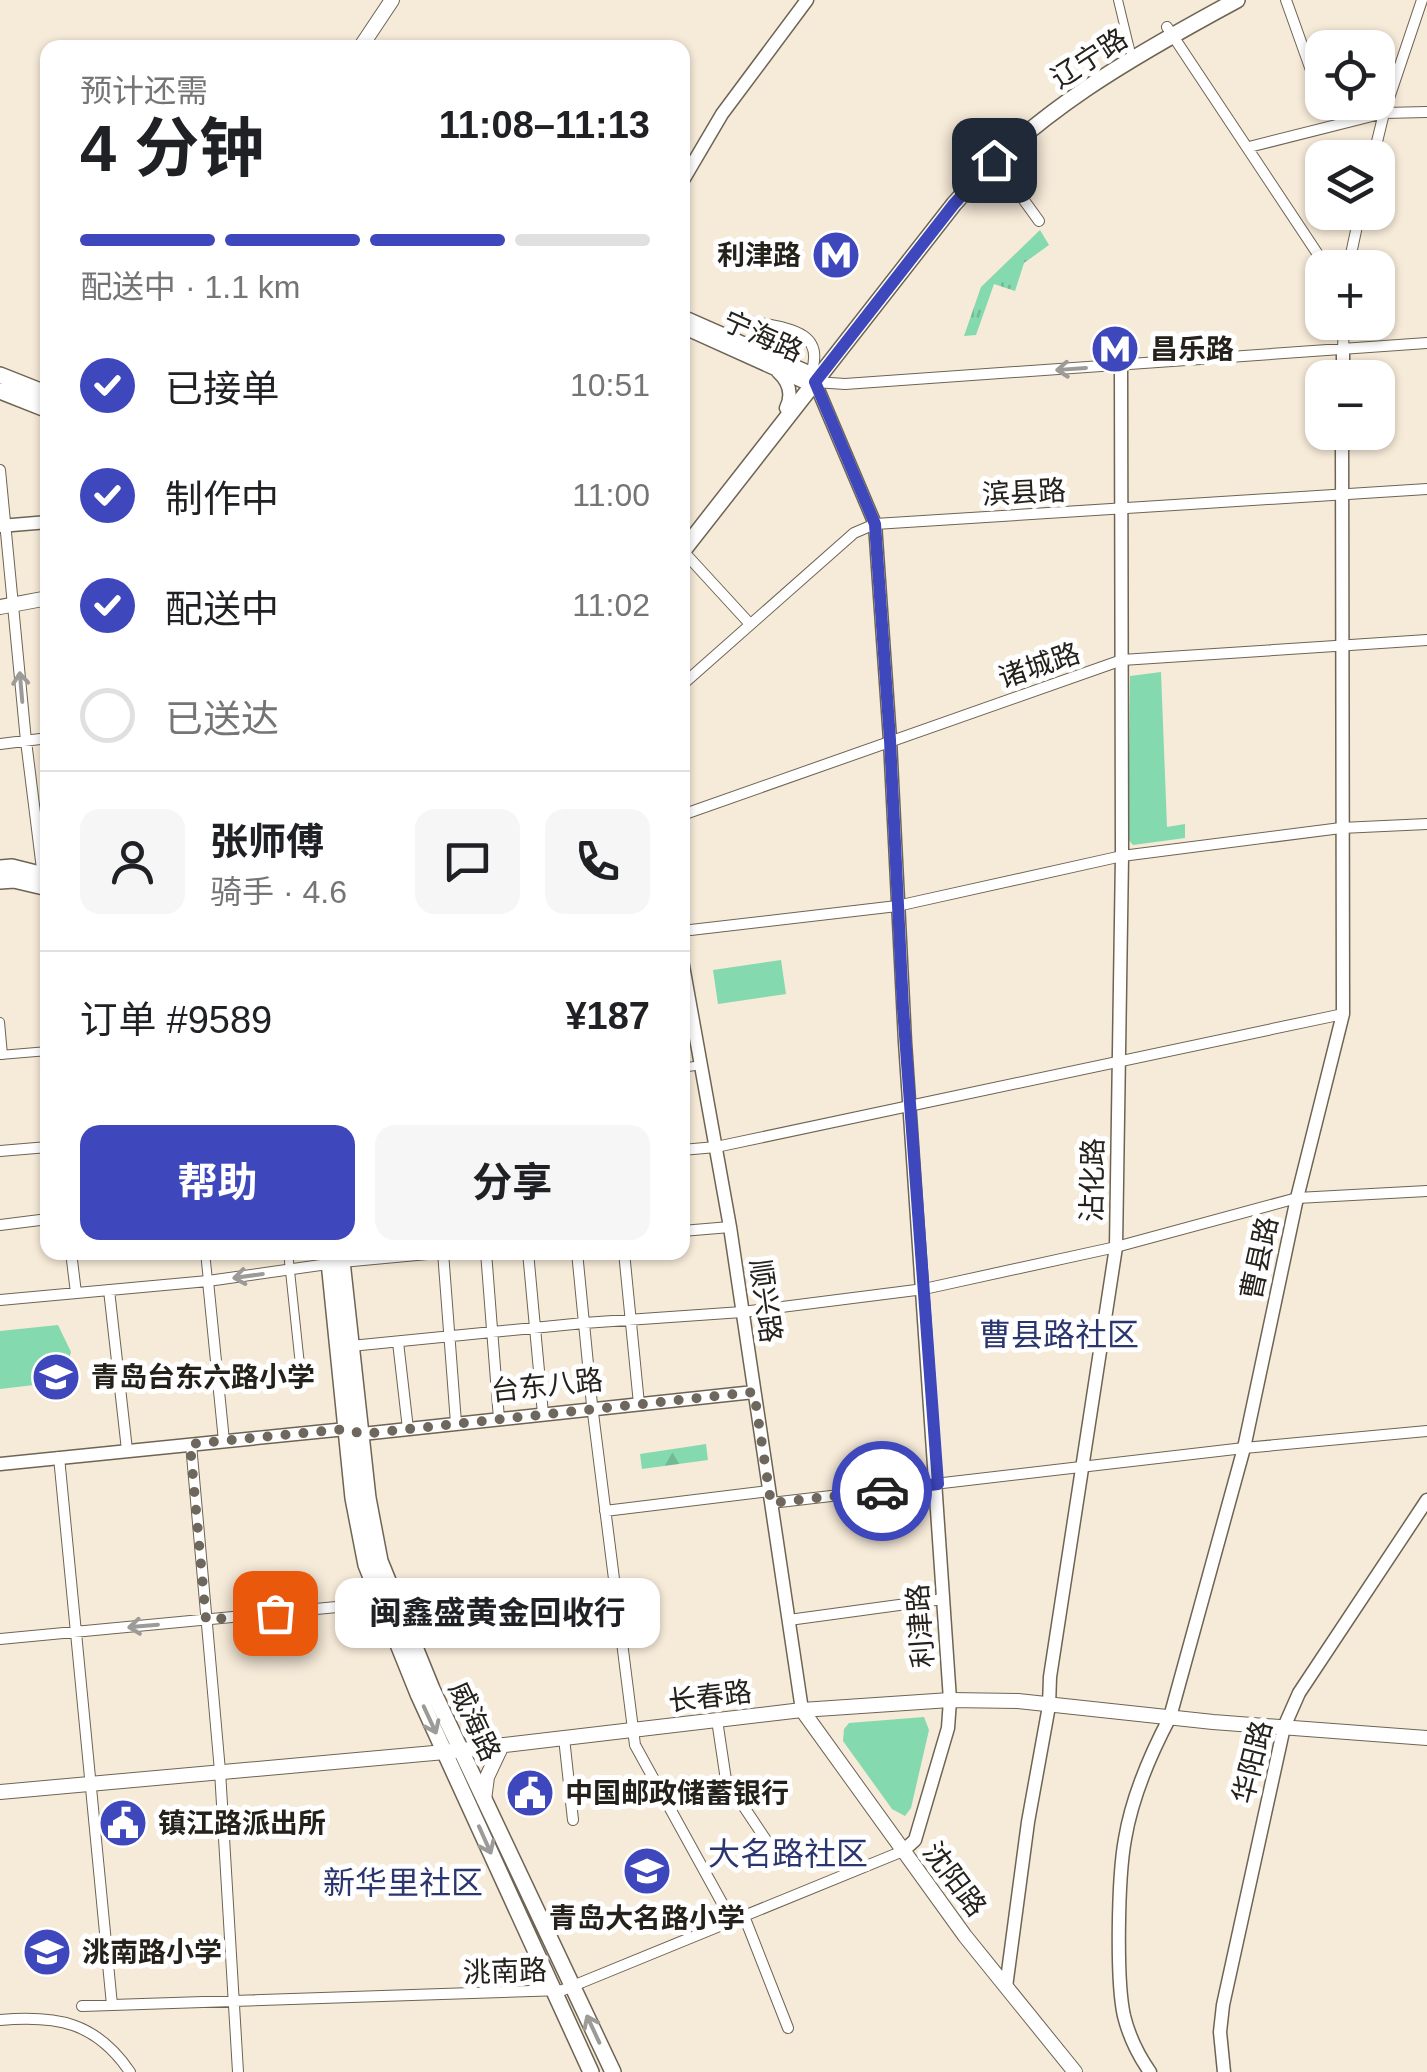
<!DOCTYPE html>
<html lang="zh">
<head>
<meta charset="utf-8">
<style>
  body { margin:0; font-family:Helvetica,"Noto Sans SC",sans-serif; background:#f6f6f6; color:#202124; height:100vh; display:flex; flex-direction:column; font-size:38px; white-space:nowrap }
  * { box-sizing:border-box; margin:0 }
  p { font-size:32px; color:#757577 }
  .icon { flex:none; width:55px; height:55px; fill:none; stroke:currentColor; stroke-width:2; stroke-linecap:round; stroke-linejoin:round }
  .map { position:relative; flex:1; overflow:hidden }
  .panel { position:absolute; left:40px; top:40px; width:650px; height:1220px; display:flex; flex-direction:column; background:#fff; border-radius:20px; box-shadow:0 2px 8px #0004 }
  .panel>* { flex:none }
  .tools { position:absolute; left:1305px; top:30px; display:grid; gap:20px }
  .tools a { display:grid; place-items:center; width:90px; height:90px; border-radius:20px; background:#fff; box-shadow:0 2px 8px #0004; font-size:50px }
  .pin { position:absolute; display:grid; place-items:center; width:85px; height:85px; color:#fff; margin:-42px; border-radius:20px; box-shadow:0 5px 15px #0006 }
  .courier { position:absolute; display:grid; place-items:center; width:100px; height:100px; margin:-50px; border:8px solid #3e47bb; border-radius:50%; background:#fff; color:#222; box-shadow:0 2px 12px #0007 }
  .bubble { position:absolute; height:70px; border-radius:20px; background:#fff; box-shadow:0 2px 8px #0004; font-size:32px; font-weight:700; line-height:70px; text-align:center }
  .overview em { font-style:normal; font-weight:700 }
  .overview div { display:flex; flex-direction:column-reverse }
  .overview { display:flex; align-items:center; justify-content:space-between; height:170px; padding:0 40px }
  h1 { font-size:65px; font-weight:700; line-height:75px }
  .bar { display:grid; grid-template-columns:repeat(4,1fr); gap:15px 10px; align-content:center; height:120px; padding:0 40px }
  .bar i { height:12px; border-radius:8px; background:#e0e0e0 }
  .bar .current { background:#3e47bb }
  .bar p { grid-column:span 4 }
  .line { display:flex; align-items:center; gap:25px; padding:0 40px; border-top:2px solid #e0e0e0 }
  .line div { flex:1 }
  .round { display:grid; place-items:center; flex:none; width:105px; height:105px; border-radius:20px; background:#f6f6f6 }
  ol { padding:0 40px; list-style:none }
  li { display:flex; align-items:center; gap:30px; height:110px }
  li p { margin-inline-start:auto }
  li .icon { padding:10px; border-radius:50%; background:#3e47bb; color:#fff; stroke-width:4 }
  li:last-child { color:#757577 }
  li i { width:55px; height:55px; border:5px solid #e0e0e0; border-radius:50% }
  .action { display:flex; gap:20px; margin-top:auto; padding:20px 40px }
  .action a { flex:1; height:115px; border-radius:20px; background:#3e47bb; color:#fff; font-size:40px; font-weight:700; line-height:115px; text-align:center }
  .action a+a { background:#f6f6f6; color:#202124 }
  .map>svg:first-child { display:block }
</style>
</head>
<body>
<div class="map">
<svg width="1427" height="2072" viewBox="0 0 1427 2072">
  <defs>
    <pattern id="grass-tufts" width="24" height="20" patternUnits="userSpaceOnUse" patternTransform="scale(2.5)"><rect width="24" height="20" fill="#84d9ae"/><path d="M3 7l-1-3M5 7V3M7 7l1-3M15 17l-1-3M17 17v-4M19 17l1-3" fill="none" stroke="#72ba95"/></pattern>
    <pattern id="forest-firs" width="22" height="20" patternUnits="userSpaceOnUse" patternTransform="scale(2.5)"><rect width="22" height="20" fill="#84d9ae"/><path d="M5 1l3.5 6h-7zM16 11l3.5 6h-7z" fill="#72ba95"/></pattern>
  </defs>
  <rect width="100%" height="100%" fill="#f6ead8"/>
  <!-- grass -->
  <path fill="url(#grass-tufts)" d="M1040,230l9,15 -25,18 -9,28 -21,-7 -18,51 -12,1 17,-49z"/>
  <!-- forest -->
  <path fill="url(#forest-firs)" d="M706,1444l2,16 -66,9 -2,-15z"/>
  <!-- park -->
  <path fill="#84d9ae" d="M1161,672l6,155 18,-3v14l-52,7 -5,-6 2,-163z
    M781,960l5,34 -68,10 -5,-34z
    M58,1325l13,27 -6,21 -14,10 -51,6v-58z
    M924,1717l5,13 -18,78 -6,8 -13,-7 -49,-68 1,-12 5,-6z"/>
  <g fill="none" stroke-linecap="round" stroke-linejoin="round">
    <!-- pedestrian casing -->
    <g stroke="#6e6454" stroke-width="10">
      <path id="pedestrian" d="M1118,0l14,58
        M0,1022l3,33
        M0,1055l48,-4
        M682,1068l19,-3
        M205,1252l3,29
        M288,1252l14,132"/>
    </g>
    <!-- minor casing -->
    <g stroke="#6e6454" stroke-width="12">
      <path id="minor" d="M1286,0l36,101
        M1167,27l160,241
        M1249,147l135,-34 43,-1
        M1373,158l11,-45 38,-113
        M994,159l45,62
        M1348,268l12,-56
        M749,321c32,7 78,7 62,52
        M1343,350l1,-28
        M815,382l30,2 582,-41
        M0,470l26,271 17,136
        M683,551l67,73
        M682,685l172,-152 21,-9 552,-35
        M0,744l48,-6
        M682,815l440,-155 305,-20
        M682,931l215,-25 225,-50 219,-28 86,-4
        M682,1150l34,-3 627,-133
        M0,1151l48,-4
        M0,1225l48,-6
        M682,1231l48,-4
        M71,1252l5,41
        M443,1252l13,171
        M486,1252l13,167
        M528,1252l15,162
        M577,1252l15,153 43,340 97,176
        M624,1252l15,152
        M208,1281l16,160
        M109,1290l18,160
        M0,1300l208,-19 134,-19 107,-10
        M398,1342l10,87
        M351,1346l233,-23 158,-11 182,-23 192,-42 181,-49 130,-7
        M191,1444l29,327 18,301
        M59,1457l53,548
        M771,1503l473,-55 183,-17
        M605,1511l164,-20
        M789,1620l154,-21
        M0,1639l379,-36
        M717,1720l9,60 44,66
        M564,1738l9,82
        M744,1916l44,112
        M82,2006l481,-16 340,-139
        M0,2020c57,-5 96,2 130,52"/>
    </g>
    <!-- tertiary casing -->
    <g stroke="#6e6454" stroke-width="15">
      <path id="tertiary" d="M682,182l40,-68 85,-114
        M682,316l129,57 64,151 15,216 15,302 45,658 -2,28 -33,112 -12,11
        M682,327l124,56 9,-1
        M778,372c11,10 15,22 8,36
        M1343,378v-28
        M0,526l48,-4
        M682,960l48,267 72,483
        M0,1464l346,-35 16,5 392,-42
        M1006,1987l22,-165 21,-116 1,-29 66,-430 6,-391 -1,-491
        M1150,2072c-12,-17 -21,-36 -26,-56 -8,-36 -6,-139 1,-177 7,-42 25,-84 45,-122l74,-269 53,-250 46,-184 -1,-582
        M1224,2072l-4,-40 3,-27 61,-278 15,-34 128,-193"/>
    </g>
    <!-- secondary casing -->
    <g stroke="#6e6454" stroke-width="16">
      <path id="secondary" d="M360,48l32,-48
        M0,607l48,-9
        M802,1710l163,226 110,136
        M0,1792l445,-40 357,-42 148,-10 68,1 195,21 214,16
        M484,1800l3,-23 15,-32"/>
    </g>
    <!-- primary casing -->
    <g stroke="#6e6454" stroke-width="18">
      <path id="primary" d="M0,375l48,19
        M0,391l48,19
        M682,552l272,-348c78,-91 179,-148 283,-204
        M0,868l12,-1 36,9
        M0,881l14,-1 34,8
        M328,1252l25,246 13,67 52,129 173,378
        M341,1252l27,246 12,63 52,128 181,383"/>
    </g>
    <!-- pedestrian -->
    <use href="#pedestrian" stroke="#fff" stroke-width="8"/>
    <!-- minor -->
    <use href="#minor" stroke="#fff" stroke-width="10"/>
    <!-- tertiary -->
    <use href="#tertiary" stroke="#fff" stroke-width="12"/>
    <!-- secondary -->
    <use href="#secondary" stroke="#fff" stroke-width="14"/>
    <!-- primary -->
    <use href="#primary" stroke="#fff" stroke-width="15"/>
  </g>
  <!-- one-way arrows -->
  <defs><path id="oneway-shaft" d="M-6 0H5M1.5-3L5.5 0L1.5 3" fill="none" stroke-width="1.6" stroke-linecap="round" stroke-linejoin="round" transform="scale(2.5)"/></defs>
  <g stroke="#9d9b98">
    <use href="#oneway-shaft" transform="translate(1071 369) rotate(176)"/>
    <use href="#oneway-shaft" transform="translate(21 687) rotate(-95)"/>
    <use href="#oneway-shaft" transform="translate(248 1276) rotate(172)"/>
    <use href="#oneway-shaft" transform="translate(143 1626) rotate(175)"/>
    <use href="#oneway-shaft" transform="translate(430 1720) rotate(65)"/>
    <use href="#oneway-shaft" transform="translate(485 1840) rotate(66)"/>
    <use href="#oneway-shaft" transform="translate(593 2029) rotate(-115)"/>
  </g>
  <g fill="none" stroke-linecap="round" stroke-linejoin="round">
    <!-- done -->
    <path stroke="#6e675d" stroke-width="10" stroke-dasharray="0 18" d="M275,1613l-69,7 -16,-176 156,-15 16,5 392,-42 17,111 111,-12"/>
    <!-- route -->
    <path stroke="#3e47bb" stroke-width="12" d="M882,1491l56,-7 -35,-476 -13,-268 -15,-216 -60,-142 139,-178 40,-44"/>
  </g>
  <!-- icons -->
  <defs>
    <g id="metro-disc" transform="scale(2.5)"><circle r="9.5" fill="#3e47bb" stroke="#fff"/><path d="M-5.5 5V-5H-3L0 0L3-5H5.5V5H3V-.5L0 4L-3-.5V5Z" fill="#fff"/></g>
    <g id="school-disc" transform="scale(2.5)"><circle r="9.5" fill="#3e47bb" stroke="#fff"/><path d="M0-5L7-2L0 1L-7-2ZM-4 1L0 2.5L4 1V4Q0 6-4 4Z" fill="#fff"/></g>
    <g id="civic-disc" transform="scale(2.5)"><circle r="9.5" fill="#3e47bb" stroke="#fff"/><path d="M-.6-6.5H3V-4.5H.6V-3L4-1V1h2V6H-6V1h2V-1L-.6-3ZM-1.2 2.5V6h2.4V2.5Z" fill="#fff"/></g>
  </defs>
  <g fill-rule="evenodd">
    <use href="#metro-disc" x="836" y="255"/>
    <use href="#metro-disc" x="1115" y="349"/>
    <use href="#school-disc" x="56" y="1377"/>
    <use href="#civic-disc" x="530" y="1793"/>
    <use href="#civic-disc" x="123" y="1823"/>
    <use href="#school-disc" x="647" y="1871"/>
    <use href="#school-disc" x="47" y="1952"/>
  </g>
  <g text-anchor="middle" stroke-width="10" stroke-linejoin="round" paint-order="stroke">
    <!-- street labels -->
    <g font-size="28" fill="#25211b" stroke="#fff">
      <text transform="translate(1089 58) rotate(-33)" y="10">辽宁路</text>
      <text transform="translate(763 336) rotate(24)" y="10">宁海路</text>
      <text transform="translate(1024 492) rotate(-3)" y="10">滨县路</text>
      <text transform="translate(1039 665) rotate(-19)" y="10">诸城路</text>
      <text transform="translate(1092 1180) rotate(-89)" y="10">沾化路</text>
      <text transform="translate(1259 1258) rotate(-78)" y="10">曹县路</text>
      <text transform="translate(766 1301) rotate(82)" y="10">顺兴路</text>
      <text transform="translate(547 1385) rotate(-6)" y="10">台东八路</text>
      <text transform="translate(920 1626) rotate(-94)" y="10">利津路</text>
      <text transform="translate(710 1696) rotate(-7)" y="10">长春路</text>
      <text transform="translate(475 1721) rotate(65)" y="10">威海路</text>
      <text transform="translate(1252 1762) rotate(-76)" y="10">华阳路</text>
      <text transform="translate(955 1879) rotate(53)" y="10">沈阳路</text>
      <text transform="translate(505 1971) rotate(-2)" y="10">洮南路</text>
    </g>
    <!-- poi labels -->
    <g font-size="28" font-weight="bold" fill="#25211b" stroke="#fff" text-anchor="start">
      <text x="801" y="265" text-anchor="end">利津路</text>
      <text x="1150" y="359">昌乐路</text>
      <text x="91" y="1387">青岛台东六路小学</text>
      <text x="565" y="1803">中国邮政储蓄银行</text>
      <text x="158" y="1833">镇江路派出所</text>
      <text x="647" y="1928" text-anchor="middle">青岛大名路小学</text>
      <text x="82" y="1962">洮南路小学</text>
    </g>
    <!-- quarter labels -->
    <g font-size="32" fill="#2b356f" stroke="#fff">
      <text x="1059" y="1346">曹县路社区</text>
      <text x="788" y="1865">大名路社区</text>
      <text x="403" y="1894">新华里社区</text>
    </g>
  </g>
</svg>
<div class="tools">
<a><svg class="icon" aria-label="locate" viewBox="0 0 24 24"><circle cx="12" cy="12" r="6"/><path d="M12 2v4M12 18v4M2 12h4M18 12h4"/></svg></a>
<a><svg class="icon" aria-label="layers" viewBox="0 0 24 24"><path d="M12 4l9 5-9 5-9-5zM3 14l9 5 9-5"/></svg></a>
<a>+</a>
<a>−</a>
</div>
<div class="pin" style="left:275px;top:1613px;background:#ea580c"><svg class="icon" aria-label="bag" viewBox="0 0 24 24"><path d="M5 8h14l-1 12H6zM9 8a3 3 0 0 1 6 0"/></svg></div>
<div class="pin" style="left:994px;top:160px;background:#1f2937"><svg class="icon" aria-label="home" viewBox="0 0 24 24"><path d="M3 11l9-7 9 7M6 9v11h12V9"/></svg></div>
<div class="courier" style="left:882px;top:1491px"><svg class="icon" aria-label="car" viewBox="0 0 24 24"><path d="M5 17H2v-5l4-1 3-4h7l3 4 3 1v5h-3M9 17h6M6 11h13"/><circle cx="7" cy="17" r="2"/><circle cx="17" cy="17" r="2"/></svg></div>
<div class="bubble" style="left:335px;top:1578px;width:325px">闽鑫盛黄金回收行</div>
<section class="panel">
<div class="overview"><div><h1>4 分钟</h1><p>预计还需</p></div><em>11:08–11:13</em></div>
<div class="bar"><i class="current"></i><i class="current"></i><i class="current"></i><i></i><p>配送中 · 1.1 km</p></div>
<ol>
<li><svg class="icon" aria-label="check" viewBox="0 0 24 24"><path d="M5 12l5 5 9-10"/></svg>已接单<p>10:51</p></li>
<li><svg class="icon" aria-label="check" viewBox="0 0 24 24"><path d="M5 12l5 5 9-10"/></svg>制作中<p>11:00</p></li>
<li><svg class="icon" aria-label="check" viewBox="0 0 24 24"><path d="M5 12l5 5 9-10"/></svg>配送中<p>11:02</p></li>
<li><i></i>已送达</li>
</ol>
<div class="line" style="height:180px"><a class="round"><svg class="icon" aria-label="person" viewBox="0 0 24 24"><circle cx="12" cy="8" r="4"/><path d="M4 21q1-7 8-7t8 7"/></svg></a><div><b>张师傅</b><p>骑手 · 4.6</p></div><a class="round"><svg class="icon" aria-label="chat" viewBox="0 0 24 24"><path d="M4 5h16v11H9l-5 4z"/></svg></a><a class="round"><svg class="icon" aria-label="phone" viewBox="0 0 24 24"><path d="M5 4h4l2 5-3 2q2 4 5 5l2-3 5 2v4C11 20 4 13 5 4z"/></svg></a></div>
<div class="line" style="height:130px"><div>订单 #9589</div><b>¥187</b></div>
<div class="action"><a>帮助</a><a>分享</a></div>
</section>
</div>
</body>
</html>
